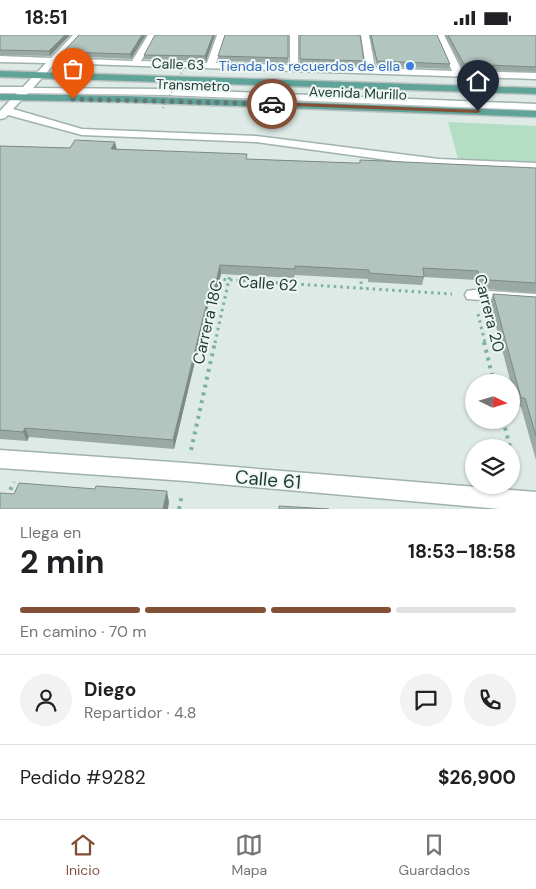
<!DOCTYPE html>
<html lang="es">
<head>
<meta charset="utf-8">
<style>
  body { margin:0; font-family:"DM Sans",sans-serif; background:#f2f2f2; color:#202124; height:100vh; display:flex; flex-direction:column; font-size:19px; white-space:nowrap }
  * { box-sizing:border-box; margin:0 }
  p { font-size:16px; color:#757577 }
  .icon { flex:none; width:28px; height:28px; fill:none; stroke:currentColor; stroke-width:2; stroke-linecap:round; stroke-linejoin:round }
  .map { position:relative; height:474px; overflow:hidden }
  .details { display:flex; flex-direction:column; background:#fff; flex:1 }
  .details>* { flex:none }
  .needle { width:32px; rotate:95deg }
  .buttons { position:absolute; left:465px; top:339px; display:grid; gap:10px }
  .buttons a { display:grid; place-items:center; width:55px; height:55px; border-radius:50%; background:#fff; box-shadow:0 1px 4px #0004; font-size:25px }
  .pin { position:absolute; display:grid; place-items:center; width:42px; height:42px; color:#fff; margin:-51px -21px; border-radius:50% 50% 50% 0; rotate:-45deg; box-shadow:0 0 5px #0007 }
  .pin .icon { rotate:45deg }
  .courier { position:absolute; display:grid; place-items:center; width:50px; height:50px; margin:-25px; border:4px solid #835036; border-radius:50%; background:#fff; color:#222; box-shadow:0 1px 6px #0007 }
  .head em { font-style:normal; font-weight:700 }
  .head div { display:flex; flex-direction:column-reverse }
  .head { display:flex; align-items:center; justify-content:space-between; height:85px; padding:0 20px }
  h1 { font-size:32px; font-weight:700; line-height:38px }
  .bar { display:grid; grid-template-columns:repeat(4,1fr); gap:8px 5px; align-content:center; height:60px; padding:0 20px }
  .bar i { height:6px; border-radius:4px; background:#e0e0e0 }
  .bar .on { background:#835036 }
  .bar p { grid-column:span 4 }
  .line { display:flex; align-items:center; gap:12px; padding:0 20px; border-top:1px solid #e0e0e0 }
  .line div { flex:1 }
  .round { display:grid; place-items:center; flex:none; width:52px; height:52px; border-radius:26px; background:#f2f2f2 }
  .status { display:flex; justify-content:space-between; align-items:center; height:35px; padding:0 25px; background:#fff; direction:ltr }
  .status svg { height:14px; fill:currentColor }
  .tabs { display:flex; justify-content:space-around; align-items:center; height:70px; border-top:1px solid #e0e0e0; background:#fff; font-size:14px; color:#757577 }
  .tabs a { display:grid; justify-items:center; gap:2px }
  .tabs .on { color:#835036 }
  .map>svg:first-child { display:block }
</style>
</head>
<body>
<div class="status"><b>18:51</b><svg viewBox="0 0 49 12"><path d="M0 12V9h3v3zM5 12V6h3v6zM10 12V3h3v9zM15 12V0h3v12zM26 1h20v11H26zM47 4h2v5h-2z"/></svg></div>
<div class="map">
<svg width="536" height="474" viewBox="0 0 536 474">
  <rect width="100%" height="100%" fill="#ddeae6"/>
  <!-- green -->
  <path fill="#b4dec4" d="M448,87l88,4v37l-78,-4z"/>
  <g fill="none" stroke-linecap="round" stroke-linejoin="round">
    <!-- minor casing -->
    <g stroke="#a0b2ae" stroke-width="3">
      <path id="minor" d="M73,0h8l-21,23 72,3 16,-26h8l-15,26 66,2 10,-28h8l-9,28 74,2v-30h8v31l68,2 -5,-33h8l6,33 77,3 -16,-36h8l18,36 74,2v6l-481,-16 -22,25 131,1 372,15v6l-372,-15 -136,-2 -15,16 69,20 174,7 183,23 97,4v8l-97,-4 -183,-25 -174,-7 -74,-20 -3,3 -5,1v-8l17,-18h-17v-6h23l23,-24 -46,-1v-6l51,2z
        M473,255l63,4v10l-69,-5 -2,-4 2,-4z
        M0,415l186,13 350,29v17h-36l-314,-28 -186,-13z"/>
    </g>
    <!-- major casing -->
    <g stroke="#bcc4c3" stroke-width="3">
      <path id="major" d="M0,36l536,17v6l-536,-17z
        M0,59l124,2 412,15v6l-412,-15 -124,-2z"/>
    </g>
    <!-- path-far1 -->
    <path stroke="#7cb0a5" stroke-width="3" stroke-dasharray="2.5 4" stroke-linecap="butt" d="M360,240l2,14
      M217,244l235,15
      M478,279l7,29
      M215,308l16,-73"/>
    <!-- path -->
    <path stroke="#7cb0a5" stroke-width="4" stroke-dasharray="3 5" stroke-linecap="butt" d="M484,307l10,41
      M503,385l7,27
      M191,415l24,-108
      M511,419l6,23
      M7,462l7,-15
      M179,474l3,-14"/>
    <!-- minor -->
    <use href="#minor" fill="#fff" fill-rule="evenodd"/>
    <!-- major -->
    <use href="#major" fill="#5fa399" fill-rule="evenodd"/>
    <!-- path-bridge -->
    <path stroke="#7cb0a5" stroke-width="2" stroke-dasharray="1 2.5" stroke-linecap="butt" d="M163,73l22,-42"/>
  </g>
  <!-- wall -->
  <path fill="#9aa9a4" d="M0,0h70l-20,21 -50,-1z
    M146,0l-15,24 -67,-3 -1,-4z
    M215,0l-9,26 -62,-2v-4z
    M288,0v28l-69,-2 -1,-5z
    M300,0l64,26v5l-64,-2z
    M369,0h68l13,29 -1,5 -72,-3z
    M445,0h91v37l-73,-3z
    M0,111l116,3 131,10 107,4h6v-3l176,8v125l-49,-4 -1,-3 -9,-1 -1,-5 -52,-3 -2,8 -54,-3v-3l-73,-4 -1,3 -73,-4 -7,30 -5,-1 -35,146 -145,-12 -2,4 -27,-2z
    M493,259l43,3v163l-15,-53h-4l-27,-104z"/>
  <!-- shaded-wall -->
  <path fill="#7d8a86" d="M65,0h5l-20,21 -1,-5z
    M142,0h4l-15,24 -1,-5z
    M213,0h2l-9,26 -1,-5z
    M115,107l2,8 -6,-1z
    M220,230l1,9 -7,30 -1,-9z
    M209,259v9l-35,146 -1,-9z
    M25,393l4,9 -2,4 -4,-9z
    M167,456l2,11 -1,7h-5z"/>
  <!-- building -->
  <path fill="#b3c5bf" stroke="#7d8a86" d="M0,0h65l-16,16 -49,-1z
    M79,0h63l-12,19 -67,-2z
    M155,0h58l-8,21 -61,-1z
    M225,0h63v23l-70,-2z
    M300,0h60l4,26 -64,-2z
    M371,0h66l13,29 -73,-3z
    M448,0h88v32l-72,-3z
    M75,105l40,2 -4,7 136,5 -1,5 108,4h6v-3l176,8v115l-47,-3 -1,-3h-9l-1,-6 -55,-3 1,9 -55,-4v-3l-74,-4v3l-75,-4 -7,30 -4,-1 -36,146 -148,-12 -2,4 -23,-2v-284l70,2z
    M493,259l43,3v139l-11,-38h-4z
    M19,448l76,6 1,-3 71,5 -4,18h-163v-16l14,1z
    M279,471l50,3h-50z"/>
  <!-- route -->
  <path fill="#835036" d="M272,67l206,8 3,1 -3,2 -208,-8z"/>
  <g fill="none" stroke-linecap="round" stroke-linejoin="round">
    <!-- done -->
    <path stroke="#617874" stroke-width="5" stroke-dasharray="0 9" d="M73,64l199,5"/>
  </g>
  <!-- markers -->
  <circle fill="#3f7fe0" stroke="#eef7f3" stroke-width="2" cx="410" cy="31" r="5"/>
  <g text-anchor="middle" stroke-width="4" stroke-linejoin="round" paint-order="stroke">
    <!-- far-street labels -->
    <g font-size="14" fill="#1e3b36" stroke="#eef7f3">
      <text transform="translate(178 29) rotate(2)" y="5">Calle 63</text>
      <text transform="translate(193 50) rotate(2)" y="5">Transmetro</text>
      <text transform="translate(358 58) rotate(2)" y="5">Avenida Murillo</text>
    </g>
    <!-- far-shop labels -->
    <g font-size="14" fill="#366cbe" stroke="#eef7f3" text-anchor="end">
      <text x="400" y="36">Tienda los recuerdos de ella</text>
    </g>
    <!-- street labels -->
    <g font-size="16" fill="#1e3b36" stroke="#eef7f3">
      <text transform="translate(268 248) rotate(4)" y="6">Calle 62</text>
      <text transform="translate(490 278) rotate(76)" y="6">Carrera 20</text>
      <text transform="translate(207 287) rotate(-77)" y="6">Carrera 18C</text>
    </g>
    <!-- near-street labels -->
    <g font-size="19" fill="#1e3b36" stroke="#eef7f3">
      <text transform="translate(268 444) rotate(5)" y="7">Calle 61</text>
    </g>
  </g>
</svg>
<div class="buttons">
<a><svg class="needle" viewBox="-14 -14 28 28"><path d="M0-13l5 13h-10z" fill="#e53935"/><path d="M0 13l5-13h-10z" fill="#757577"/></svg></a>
<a><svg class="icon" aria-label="layers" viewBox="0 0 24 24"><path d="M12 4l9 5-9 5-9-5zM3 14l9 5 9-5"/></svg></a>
</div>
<div class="pin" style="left:73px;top:64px;background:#ea580c"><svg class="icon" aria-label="bag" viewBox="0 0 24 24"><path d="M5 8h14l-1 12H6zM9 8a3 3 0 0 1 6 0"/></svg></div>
<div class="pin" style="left:478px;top:76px;background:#1f2937"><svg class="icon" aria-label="home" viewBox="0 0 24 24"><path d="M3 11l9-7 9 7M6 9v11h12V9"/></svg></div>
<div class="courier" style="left:272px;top:69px"><svg class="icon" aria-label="car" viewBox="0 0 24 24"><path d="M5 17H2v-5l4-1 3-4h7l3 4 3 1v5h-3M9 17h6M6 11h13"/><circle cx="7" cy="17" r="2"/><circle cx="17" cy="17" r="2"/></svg></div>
</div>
<section class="details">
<div class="head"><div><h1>2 min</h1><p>Llega en</p></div><em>18:53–18:58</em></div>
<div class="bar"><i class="on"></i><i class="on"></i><i class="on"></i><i></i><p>En camino · 70 m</p></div>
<div class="line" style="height:90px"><a class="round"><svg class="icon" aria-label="person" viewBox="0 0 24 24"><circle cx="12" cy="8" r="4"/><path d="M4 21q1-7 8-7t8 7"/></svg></a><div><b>Diego</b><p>Repartidor · 4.8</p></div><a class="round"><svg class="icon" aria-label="chat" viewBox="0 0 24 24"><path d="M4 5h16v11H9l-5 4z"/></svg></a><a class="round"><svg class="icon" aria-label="phone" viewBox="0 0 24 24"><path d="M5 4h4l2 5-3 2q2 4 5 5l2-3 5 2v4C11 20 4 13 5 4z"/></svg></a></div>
<div class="line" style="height:65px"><div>Pedido #9282</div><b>$26,900</b></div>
</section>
<nav class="tabs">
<a class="on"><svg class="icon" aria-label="home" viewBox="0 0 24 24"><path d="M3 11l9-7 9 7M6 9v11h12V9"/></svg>Inicio</a>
<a><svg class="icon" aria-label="map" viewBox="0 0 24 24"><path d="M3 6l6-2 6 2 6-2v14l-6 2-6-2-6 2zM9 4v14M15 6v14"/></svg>Mapa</a>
<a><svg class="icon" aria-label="saved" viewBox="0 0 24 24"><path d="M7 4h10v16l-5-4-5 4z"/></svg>Guardados</a>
</nav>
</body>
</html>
